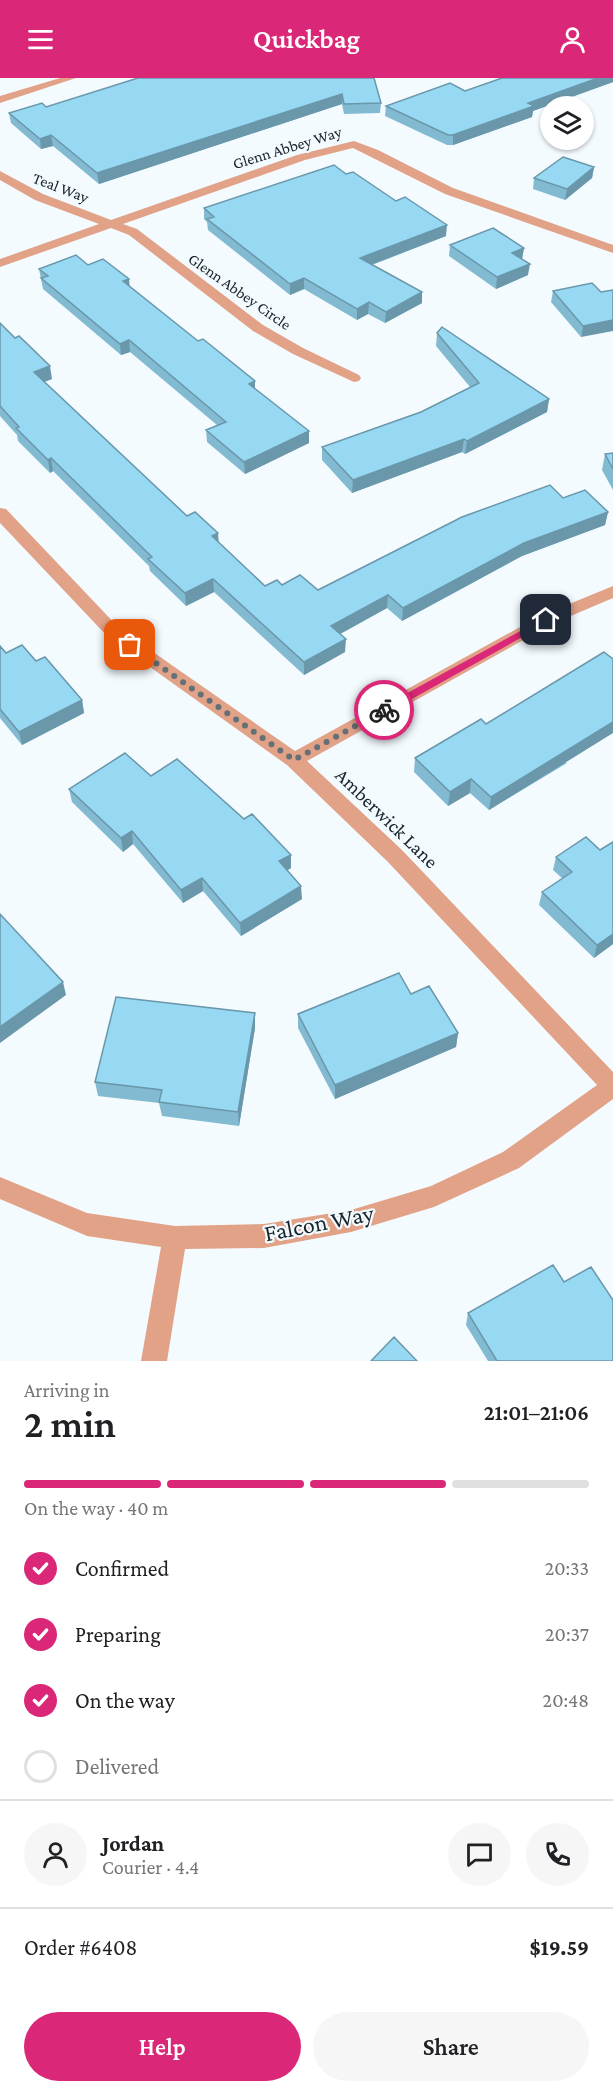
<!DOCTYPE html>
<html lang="en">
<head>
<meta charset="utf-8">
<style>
  body { margin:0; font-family:"Crimson Pro",serif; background:#f6f6f6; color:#202124; height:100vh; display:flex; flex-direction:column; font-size:22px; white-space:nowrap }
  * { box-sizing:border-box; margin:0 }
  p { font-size:20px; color:#757577 }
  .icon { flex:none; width:33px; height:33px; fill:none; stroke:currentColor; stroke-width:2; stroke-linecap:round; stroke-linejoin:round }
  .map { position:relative; height:1283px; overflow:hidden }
  .side { display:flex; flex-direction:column; background:#fff; flex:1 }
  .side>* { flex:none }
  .buttons { position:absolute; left:540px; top:18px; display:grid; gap:12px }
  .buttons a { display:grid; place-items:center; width:54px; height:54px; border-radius:50%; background:#fff; box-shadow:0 2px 4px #0004; font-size:30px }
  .pin { position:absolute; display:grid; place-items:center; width:51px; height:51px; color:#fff; margin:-26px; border-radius:12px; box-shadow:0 3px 9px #0006 }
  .courier { position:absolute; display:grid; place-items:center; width:60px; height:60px; margin:-30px; border:4px solid #db2777; border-radius:50%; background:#fff; color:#222; box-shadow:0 2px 8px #0007 }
  .summary em { font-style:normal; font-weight:600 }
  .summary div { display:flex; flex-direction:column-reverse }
  .summary { display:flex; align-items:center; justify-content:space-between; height:102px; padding:0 24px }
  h1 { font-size:39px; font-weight:600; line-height:45px }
  .bar { display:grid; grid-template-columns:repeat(4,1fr); gap:9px 6px; align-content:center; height:72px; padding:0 24px }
  .bar i { height:8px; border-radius:4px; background:#e0e0e0 }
  .bar .on { background:#db2777 }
  .bar p { grid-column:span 4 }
  .line { display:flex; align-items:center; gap:15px; padding:0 24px; border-top:2px solid #e0e0e0 }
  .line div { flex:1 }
  .round { display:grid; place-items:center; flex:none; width:63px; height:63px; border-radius:32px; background:#f6f6f6 }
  ol { padding:0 24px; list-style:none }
  li { display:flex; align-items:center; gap:18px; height:66px }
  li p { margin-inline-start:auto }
  li .icon { padding:6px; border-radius:50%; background:#db2777; color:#fff; stroke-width:4 }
  li:last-child { color:#757577 }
  li i { width:33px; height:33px; border:3px solid #e0e0e0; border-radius:50% }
  .action { display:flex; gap:12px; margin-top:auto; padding:12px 24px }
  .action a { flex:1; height:69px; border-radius:36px; background:#db2777; color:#fff; font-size:24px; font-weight:600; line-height:69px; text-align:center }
  .action a+a { background:#f6f6f6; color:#202124 }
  header { display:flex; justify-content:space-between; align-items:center; height:78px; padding:0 24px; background:#db2777; color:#fff; font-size:27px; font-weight:600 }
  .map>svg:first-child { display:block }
</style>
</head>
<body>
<header><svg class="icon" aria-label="menu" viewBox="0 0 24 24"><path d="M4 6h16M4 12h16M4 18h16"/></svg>Quickbag<svg class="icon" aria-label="person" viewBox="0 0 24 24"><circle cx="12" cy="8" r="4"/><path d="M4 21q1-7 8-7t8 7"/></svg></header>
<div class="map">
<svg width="613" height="1283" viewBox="0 0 613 1283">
  <rect width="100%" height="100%" fill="#f4fbff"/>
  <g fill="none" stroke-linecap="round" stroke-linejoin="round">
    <!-- minor -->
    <path fill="#e1a288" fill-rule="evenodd" d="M60,0h16l-76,25v-7z
      M354,63l24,9 75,38 160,57v8l-168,-59 -92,-46 -48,12 -182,64 14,5 126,96 40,23 56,27 2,3 -2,3 -5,1 -61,-28 -40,-23 -124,-96 -18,-7 -111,39v-8l99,-35 -64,-24 -35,-20v-9l43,23 68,26 186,-65z
      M0,430l6,1 114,120 175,122 245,-135 73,-30v12l-61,26 -245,137 95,89 211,222v27l-94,69 -85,39 -83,25 -87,16 -79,1 -18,112h-26l20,-114 -74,-11 -87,-37v-22l87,36 88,13 89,-2 87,-14 80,-24 72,-34 94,-67 -209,-223 -101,-97 -179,-128 -108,-114z"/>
  </g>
  <!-- wall -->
  <path fill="#82bad1" d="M374,0l7,25 -1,10 -36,1 -2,-10 -243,80 -46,-38 -12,3 -30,-26 -2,-10 37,-6z
    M613,0v4l-80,29 -1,6 -79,28h-6l-62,-29 1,-10 79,-15z
    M594,89l-2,11 -27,22 -32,-11 1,-11z
    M346,96l100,62 -74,29 50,27v11l-37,20 -17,-9 -11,6 -53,-31 -14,6 -82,-65 -1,-8 -3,-3v-11z
    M450,167l74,3 -2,11 6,16 -32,14 -47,-33z
    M88,187l41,21 69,55 57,40v7l54,55 -64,31 -38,-32 -1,-12 11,-5 -87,-73 -9,3 -78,-66 -4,-20z
    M592,205l-11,54 -30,-35 2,-11z
    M0,245l52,56 -8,3 143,134 32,27 46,43 17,-1 36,5 245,-92 45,14 -3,13 -83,31 -120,65 -15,-13 -47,26 5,18 -41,23 -90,-83 -28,14 -36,-35 -1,-5 -96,-95 -3,2 -32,-32 -1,-6 -17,-19z
    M437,255l112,66 -2,13 -82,42 -3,-2 -110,41 -30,-33v-13l99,-35 49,-25 -34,-41z
    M613,375v37l-11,-20 3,-16z
    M0,568l6,7 30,8 46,39 2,13 -62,32 -22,-27z
    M486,646l81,39 -78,47 -19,-17 -22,13 -34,-34 1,-14z
    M151,698l93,43 47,36v13l-4,2 15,29 -61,37 -38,-45 -20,12 -50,-59 -10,8 -51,-50 -3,-13z
    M613,764v102l-19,14 -55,-53 3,-13 20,-14 -9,-8 3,-13 44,-7z
    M411,916l47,39 -2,14 -121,52 -37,-71v-14z
    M255,950l-16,98 -77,-10 -3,-13 -61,-7 -3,-14z
    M564,1204l49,79h-125l-22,-36 2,-12z"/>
  <!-- shaded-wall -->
  <path fill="#6a97aa" d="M598,0h15v4l-80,29 -1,6 -79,28v-10l75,-32z
    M342,16v10l-243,80 -2,-11z
    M51,57l2,11 -12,3 -1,-10z
    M594,89l-2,11 -27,22 2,-11z
    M447,147l-1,11 -86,33v-11z
    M524,170l-2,11 -10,-6z
    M530,186l-2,11 -32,14 1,-12z
    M304,200v11l-14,6v-11z
    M129,201l1,11 -7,-9z
    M422,214v11l-37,20 1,-11z
    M369,224l-1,12 -11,6v-11z
    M613,242v11l-32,6 2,-11z
    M129,262l1,12 -9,3 -1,-11z
    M50,288l2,13 -16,6 -2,-13z
    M255,303v11l-6,-8z
    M549,321l-2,13 -82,42 2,-13z
    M309,353v12l-64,31 -1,-12z
    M464,361l-2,13 -110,41 1,-13z
    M51,380l2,13 -3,2 -2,-13z
    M608,434l-3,13 -83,31 -120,65 1,-13 121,-65z
    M218,455l1,13 -7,-10z
    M213,501l1,13 -28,14 -1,-13z
    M388,517l-1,13 -56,31v-13z
    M346,561l-1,13 -41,23v-13z
    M82,622l2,13 -62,32 -3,-13z
    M613,644v11l-124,77 2,-13z
    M471,701l-1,14 -22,13 2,-14z
    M132,753l1,13 -10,8 -2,-14z
    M291,777v13l-11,7 -1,-14z
    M202,800l1,13 -20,12 -2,-13z
    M301,808l1,13 -61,37 -1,-13z
    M613,856v10l-19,14 3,-13z
    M63,904l3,13 -66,48v-16z
    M255,935v15l-16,98 -1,-14z
    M458,955l-2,14 -121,52v-14z"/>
  <!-- building -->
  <path fill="#97d8f3" stroke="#6a97aa" stroke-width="1.5" d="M138,0h236l7,25 -37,1 -2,-10 -245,79 -46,-38 -11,4 -31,-26 33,-10 4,4z
    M502,0h96l-70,25 6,3 -81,29h-5l-62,-29 64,-23 15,8z
    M563,79l31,10 -27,22 -33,-11z
    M334,87l12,9 7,-2 43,29 9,-4 42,28 -87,33 62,34 -36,20 -17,-10 -12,7 -53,-31 -14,6 -83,-65 7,-2 -10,-9z
    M493,150l31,20 -12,5 18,11 -33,13 -47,-32z
    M76,177l12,10 15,-6 26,20 -6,2 75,60 5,-2 52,42 -6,3 60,47 -65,31 -38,-32 20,-8 -97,-82 -9,4 -79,-66 7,-2 -9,-7z
    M592,205l9,9 12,-2v30l-30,6 -30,-35z
    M0,245l15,15 4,-2 31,30 -16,6 153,144 8,-4 23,21 -6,3 53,50 12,-6 5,5 18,-10 18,15 144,-73 88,-32 13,13 22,-8 23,22 -84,31 -121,65 -15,-13 -57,31 15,13 -42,23 -91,-83 -28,14 -37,-34 4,-2 -101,-99 -3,2 -32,-32 3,-1 -19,-21z
    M442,249l107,72 -82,42 -3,-2 -111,41 -31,-33 99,-35 58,-29 -42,-50z
    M613,375v16l-8,-15z
    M22,567l14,16 9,-4 37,43 -63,32 -19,-23v-63l6,7z
    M604,574l9,7v63l-122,75 -20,-18 -21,13 -35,-34 66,-39 5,5z
    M125,675l26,23 26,-17 67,60 8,-5 39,41 -12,6 22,25 -61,37 -38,-45 -21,12 -49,-59 -11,7 -52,-49z
    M586,759l14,13 13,-8v92l-16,11 -55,-53 30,-20 -16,-15z
    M0,836l63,68 -63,45z
    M399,895l12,21 18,-8 29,47 -123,52 -37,-71z
    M116,919l139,16 -17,99 -79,-10 3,-12 -67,-8z
    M553,1187l11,17 27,-15 22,33v61h-116l-29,-48z
    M394,1259l23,24h-46z"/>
  <!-- route -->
  <path fill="#db2777" d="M546,539l3,1v4l-162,91h-7v-5z"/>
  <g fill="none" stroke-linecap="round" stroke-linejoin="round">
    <!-- done -->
    <path stroke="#647076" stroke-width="6" stroke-dasharray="0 10.8" d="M130,567l164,115 90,-50"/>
  </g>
  <g text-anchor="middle" stroke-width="4.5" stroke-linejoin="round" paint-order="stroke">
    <!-- far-street labels -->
    <g font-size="16" fill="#17252c" stroke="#f4fbff">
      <text transform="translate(287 69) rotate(-17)" y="6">Glenn Abbey Way</text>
      <text transform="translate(61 109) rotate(21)" y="6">Teal Way</text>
      <text transform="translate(240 213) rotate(35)" y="6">Glenn Abbey Circle</text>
    </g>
    <!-- street labels -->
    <g font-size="20" fill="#17252c" stroke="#f4fbff">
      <text transform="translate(387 740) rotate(44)" y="7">Amberwick Lane</text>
    </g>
    <!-- near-street labels -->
    <g font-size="24" fill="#17252c" stroke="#f4fbff">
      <text transform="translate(319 1145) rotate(-11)" y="8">Falcon Way</text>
    </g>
  </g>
</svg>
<div class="buttons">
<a><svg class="icon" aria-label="layers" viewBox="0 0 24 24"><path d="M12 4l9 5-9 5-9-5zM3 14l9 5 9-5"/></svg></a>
</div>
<div class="pin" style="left:130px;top:567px;background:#ea580c"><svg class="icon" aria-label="bag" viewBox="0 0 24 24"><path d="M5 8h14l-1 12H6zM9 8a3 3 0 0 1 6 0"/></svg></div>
<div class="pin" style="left:546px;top:542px;background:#1f2937"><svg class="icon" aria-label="home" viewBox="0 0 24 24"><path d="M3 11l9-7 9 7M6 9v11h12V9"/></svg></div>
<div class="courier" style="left:384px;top:632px"><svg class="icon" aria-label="bike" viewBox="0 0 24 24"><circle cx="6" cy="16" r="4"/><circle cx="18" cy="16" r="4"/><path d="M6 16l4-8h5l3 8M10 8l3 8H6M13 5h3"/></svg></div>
</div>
<section class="side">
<div class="summary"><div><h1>2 min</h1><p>Arriving in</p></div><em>21:01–21:06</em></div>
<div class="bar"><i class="on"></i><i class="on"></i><i class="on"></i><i></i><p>On the way · 40 m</p></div>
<ol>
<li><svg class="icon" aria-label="check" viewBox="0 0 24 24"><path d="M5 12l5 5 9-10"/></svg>Confirmed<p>20:33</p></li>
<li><svg class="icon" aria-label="check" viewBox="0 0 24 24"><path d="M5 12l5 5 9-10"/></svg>Preparing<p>20:37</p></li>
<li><svg class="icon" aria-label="check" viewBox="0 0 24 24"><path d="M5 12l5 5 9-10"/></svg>On the way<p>20:48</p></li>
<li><i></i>Delivered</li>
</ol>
<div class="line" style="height:108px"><a class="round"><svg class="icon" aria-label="person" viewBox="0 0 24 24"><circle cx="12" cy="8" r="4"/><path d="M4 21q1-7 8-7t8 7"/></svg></a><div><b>Jordan</b><p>Courier · 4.4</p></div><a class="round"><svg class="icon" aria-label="chat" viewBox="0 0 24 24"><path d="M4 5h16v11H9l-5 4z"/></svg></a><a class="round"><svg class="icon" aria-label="phone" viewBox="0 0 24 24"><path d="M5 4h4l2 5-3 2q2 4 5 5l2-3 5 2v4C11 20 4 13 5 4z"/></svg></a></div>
<div class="line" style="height:78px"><div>Order #6408</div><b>$19.59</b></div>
<div class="action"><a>Help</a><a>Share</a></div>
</section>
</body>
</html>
